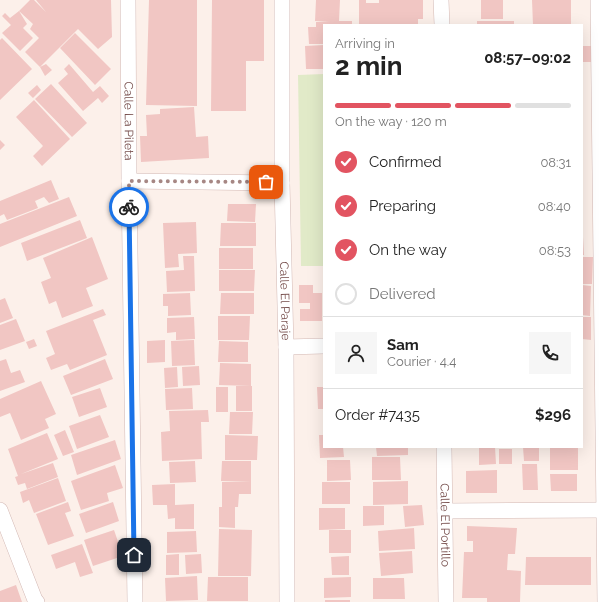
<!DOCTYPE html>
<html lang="en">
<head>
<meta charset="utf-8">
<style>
  body { margin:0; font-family:Raleway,sans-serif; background:#f6f6f6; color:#222; height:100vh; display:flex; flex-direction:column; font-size:15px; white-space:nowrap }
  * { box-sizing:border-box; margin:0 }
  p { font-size:13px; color:#767676 }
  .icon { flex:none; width:22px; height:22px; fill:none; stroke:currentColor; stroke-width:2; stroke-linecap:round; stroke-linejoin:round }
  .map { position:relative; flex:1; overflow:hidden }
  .sheet { position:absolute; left:323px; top:24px; width:260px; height:424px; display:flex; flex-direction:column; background:#fff; border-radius:0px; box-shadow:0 4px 16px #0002 }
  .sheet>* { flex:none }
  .pin { position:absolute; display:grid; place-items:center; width:34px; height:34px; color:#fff; margin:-17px; border-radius:8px; box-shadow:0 2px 6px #0006 }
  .courier { position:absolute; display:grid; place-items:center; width:40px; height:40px; margin:-20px; border:3px solid #1a73e8; border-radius:50%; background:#fff; color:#222; box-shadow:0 1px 5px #0007 }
  .summary em { font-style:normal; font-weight:700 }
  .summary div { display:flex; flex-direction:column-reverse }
  .summary { display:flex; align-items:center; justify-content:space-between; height:68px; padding:0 12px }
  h1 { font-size:26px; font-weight:700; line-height:30px }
  .bar { display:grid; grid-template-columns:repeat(4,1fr); gap:6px 4px; align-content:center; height:48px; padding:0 12px }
  .bar i { height:5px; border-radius:3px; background:#e0e0e0 }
  .bar .on { background:#e25461 }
  .bar p { grid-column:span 4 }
  .line { display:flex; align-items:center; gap:10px; padding:0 12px; border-top:1px solid #e0e0e0 }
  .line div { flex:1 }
  .round { display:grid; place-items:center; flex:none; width:42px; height:42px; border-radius:0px; background:#f6f6f6 }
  ol { padding:0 12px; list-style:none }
  li { display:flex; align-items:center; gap:12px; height:44px }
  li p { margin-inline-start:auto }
  li .icon { padding:4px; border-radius:50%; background:#e25461; color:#fff; stroke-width:4 }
  li:last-child { color:#767676 }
  li i { width:22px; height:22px; border:2px solid #e0e0e0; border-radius:50% }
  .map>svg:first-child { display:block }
</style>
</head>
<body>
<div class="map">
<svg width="607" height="602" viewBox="0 0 607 602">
  <rect width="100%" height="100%" fill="#fcf0ea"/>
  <!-- green -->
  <path fill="#e1eac8" d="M324,74v192h-23l-3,-191z"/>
  <!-- building -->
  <path fill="#f1c6c3" d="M30,0h4l12,12 -10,-12h75l1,37 -14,12 -20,-20 -38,38 6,-3 6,6 -7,6 -5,-9 -15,-15 14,-14 -9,-9 3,-5 -14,-13 8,13 -4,4 10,10 -13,13 -18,-18 9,-8 -9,-9 3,-3 5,5 9,-7z
    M149,0h48v106l-51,-1z
    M212,0h52v61h-18v50h-35z
    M316,0h24l-1,21h13v4h-28v19h-15l-1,-17h8v-5h13l-14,-1z
    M359,0h7v3h13v-3h44v19h-5v6h-59z
    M481,0h22v19h-22z
    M532,0h39v25h-38z
    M477,21h37v4h-37z
    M75,33l36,36 -16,16 -35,-37z
    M2,38l30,31 -32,31v-60z
    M324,45v24h-18l-1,-23z
    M582,46h9l1,16h-10z
    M69,64l24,28 7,-6 9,10 -7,7 -4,-5 -15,13 -25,-28 10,-9 -4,-5z
    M51,84l36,39 -15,14 -37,-38z
    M37,85l4,5 -8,8 -5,-5z
    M34,100l36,39 -28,27 -9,-10 10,-10 -27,-29z
    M194,107l2,30 12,-1 1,22 -68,4 -1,-26h7l-1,-21 14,-1v-5z
    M0,140l5,5 -5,5z
    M51,180l8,19 -10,4 -5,-6 -9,4 3,7 -31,12 -3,-6 -4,2v-15z
    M69,197l8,19 -77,31v-23z
    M228,204h28l-1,18 -28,-1z
    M80,220l7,18 -60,23 -6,-18z
    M196,222l1,31 -19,1 1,13 -14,1 -2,-45z
    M221,223h35v23h-36z
    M92,237l16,42 -22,9 7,18 -31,12 -6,-17 -7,3 -8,-22 10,-4 -8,-20z
    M582,237h1l1,18h-2z
    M219,248h34v21h-34z
    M183,256h11l1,35 -28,1 -1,-21 18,-1z
    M582,257h11l-1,27h-10z
    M219,270h36l-1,21h-35z
    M299,285h14v8h9v28h-22v-12h10v-6h-11z
    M582,285l9,1 -1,30 -8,-1z
    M190,293l1,22 -23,1v-10h-5v-12z
    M221,293h33v21h-34z
    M5,298l8,20 -13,5v-23z
    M103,309l3,6 -13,5 14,35 -37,15 -3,-6 -16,6 -5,-12 9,-4 -9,-23z
    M218,316h32l-1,24h-31z
    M194,317l1,22 -19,1v-8l-9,1v-15z
    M582,317h9v23l-9,-1z
    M16,319l9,22 -25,9v-25z
    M34,339l3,7 -8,3 -3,-7z
    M165,340v22l-18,1v-22z
    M194,340l1,25 -23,1 -1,-25z
    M219,341l29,1v20h-30z
    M6,359l5,14 9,-3 5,12 -25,9v-30z
    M105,359l8,20 -42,16 -8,-19z
    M220,363l31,1v22l-32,-1z
    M199,366l1,19 -17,1 -1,-19z
    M177,367l1,20 -13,1 -1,-20z
    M41,381l15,33 -11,5 4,9 -28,12 -11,-27 -10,4v-18z
    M236,386h16v25h-16z
    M216,387h12v25h-12z
    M317,387h7v22h-6z
    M100,388l7,19 -28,10 -7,-20z
    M192,388l1,21 -27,1 -1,-21z
    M208,410l1,12h-8l1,37 -40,2 -1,-29 9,-1 -1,-20z
    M230,412h23l-1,22h-23z
    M100,415l9,22 -32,12 -8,-23z
    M65,430l9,22 -11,4 -9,-21z
    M47,433l11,26 -37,15 32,-11 5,14 -31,12 -2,-6 -7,2 -3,-8 3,-1 -10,-27z
    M225,435l33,1 -1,24h-32z
    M319,435h5v12h19l1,10 -24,1z
    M115,440l6,19 -44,16 -6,-20z
    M376,447h32v8l-31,1z
    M479,447h16l1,17 -17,1z
    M523,447h16v14h-15z
    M550,447h28v23h-28z
    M499,449h13v15h-13z
    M372,457h28l1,23h-29z
    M327,460h23l1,20 -24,1z
    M195,461l1,21 -26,1 -1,-21z
    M222,461h29v21l-30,-1z
    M522,464h15l1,26h-15z
    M115,465l8,23 -16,5 2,8 -28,9 -10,-29z
    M497,470v23h-31v-22z
    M550,474h27v17h-26z
    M58,478l8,23 -32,12 -5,-13 -6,3 -3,-11z
    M408,481v23l-35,1v-23z
    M222,482h29v12h-12l-1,13h-16z
    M322,482h28v22h-28z
    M175,484v21l19,-1v25h-19v-11l-7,1 -1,-14h-14l-1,-20z
    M68,502l3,9 -6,2 9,23 -26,9 -12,-31z
    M113,502l6,19 -33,12 -7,-19z
    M422,505l2,20 -19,2 -2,-21z
    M363,506h21v19l-21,1z
    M219,507h16v21l-16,-1z
    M319,508h26v21l-26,1z
    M467,526l50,2 -2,26h-7l-1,16 14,1 -1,31h-33v-4h-25l2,-46h9v-11h-6z
    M414,528l1,21 -36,2 -1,-20z
    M219,529l33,1 -1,46h-33z
    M114,530l9,26 -30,10 -9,-26z
    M329,530h22v23h-22z
    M196,531l1,21 -30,1v-21z
    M82,544l11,29 -13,4 -5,-15 -19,7 -5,-14z
    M412,551l1,22 -32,3 -2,-23z
    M179,554v21h-13v-20z
    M201,554l1,19 -16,1 -1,-19z
    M349,556v19h-17l-1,-18z
    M526,557h65v28h-66z
    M197,576l1,24 -32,1 -1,-23z
    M208,577h40v24h-41z
    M351,577v20l-27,1v-20z
    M373,578h31l1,21h-32z
    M16,585l6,17h-22v-11z
    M325,600h25v2h-25z"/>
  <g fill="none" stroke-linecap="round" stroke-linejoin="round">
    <!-- minor casing -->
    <g stroke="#d3b9b5" stroke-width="16">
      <g id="minor">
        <path id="s1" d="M128,0l1,181 6,421"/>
        <path id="s2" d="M282,0v183l4,164 1,255"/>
        <path d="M441,0l1,25"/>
        <path d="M129,181l153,2"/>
        <path d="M286,347l38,-1"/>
        <path id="s3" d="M444,447l2,155"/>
        <path d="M0,510l35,90 2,2"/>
        <path d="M445,511l161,-1"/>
      </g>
    </g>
    <!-- tertiary casing -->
    <g stroke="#d3b9b5" stroke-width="20">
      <path id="tertiary" d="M600,0l7,602"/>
    </g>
    <!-- minor -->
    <use href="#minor" stroke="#fff" stroke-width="15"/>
    <!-- tertiary -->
    <use href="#tertiary" stroke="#fff" stroke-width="19"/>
  </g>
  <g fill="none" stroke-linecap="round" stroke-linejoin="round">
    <!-- done -->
    <path stroke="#a68784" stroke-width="4" stroke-dasharray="0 7.2" d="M129,207v-26l137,1"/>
    <!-- route -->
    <path stroke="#1a73e8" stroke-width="5" d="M129,207l5,348"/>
  </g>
  <g text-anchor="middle" stroke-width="3.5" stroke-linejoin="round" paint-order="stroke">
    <!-- street labels -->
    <g font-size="12" fill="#774f4d" stroke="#fff5f1">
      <text dy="4" stroke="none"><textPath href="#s1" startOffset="121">Calle La Pileta</textPath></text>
      <text dy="4" stroke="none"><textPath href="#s2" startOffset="301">Calle El Paraje</textPath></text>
      <text dy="4" stroke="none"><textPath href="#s3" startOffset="78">Calle El Portillo</textPath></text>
    </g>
  </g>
</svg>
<div class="pin" style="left:266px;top:182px;background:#ea580c"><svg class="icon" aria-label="bag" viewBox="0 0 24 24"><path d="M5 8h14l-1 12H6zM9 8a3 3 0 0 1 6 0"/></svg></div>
<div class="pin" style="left:134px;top:555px;background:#1f2937"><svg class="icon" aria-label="home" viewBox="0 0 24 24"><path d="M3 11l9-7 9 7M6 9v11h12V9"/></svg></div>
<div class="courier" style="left:129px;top:207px"><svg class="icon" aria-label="bike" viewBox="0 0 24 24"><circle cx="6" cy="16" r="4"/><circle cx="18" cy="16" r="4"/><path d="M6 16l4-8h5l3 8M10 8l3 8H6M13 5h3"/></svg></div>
<section class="sheet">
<div class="summary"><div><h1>2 min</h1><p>Arriving in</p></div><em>08:57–09:02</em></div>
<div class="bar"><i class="on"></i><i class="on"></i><i class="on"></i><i></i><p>On the way · 120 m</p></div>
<ol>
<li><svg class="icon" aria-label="check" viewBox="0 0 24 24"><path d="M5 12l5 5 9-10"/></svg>Confirmed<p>08:31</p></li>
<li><svg class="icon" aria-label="check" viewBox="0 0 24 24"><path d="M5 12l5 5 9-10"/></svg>Preparing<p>08:40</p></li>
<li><svg class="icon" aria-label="check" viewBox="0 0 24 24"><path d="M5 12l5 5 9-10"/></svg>On the way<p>08:53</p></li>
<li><i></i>Delivered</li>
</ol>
<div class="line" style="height:72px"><a class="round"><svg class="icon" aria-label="person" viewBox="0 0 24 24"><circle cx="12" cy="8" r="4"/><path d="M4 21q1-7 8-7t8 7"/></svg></a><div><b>Sam</b><p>Courier · 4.4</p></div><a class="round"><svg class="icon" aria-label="phone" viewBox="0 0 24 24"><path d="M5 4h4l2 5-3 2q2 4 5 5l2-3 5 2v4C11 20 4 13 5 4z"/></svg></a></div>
<div class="line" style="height:52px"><div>Order #7435</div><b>$296</b></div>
</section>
</div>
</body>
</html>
